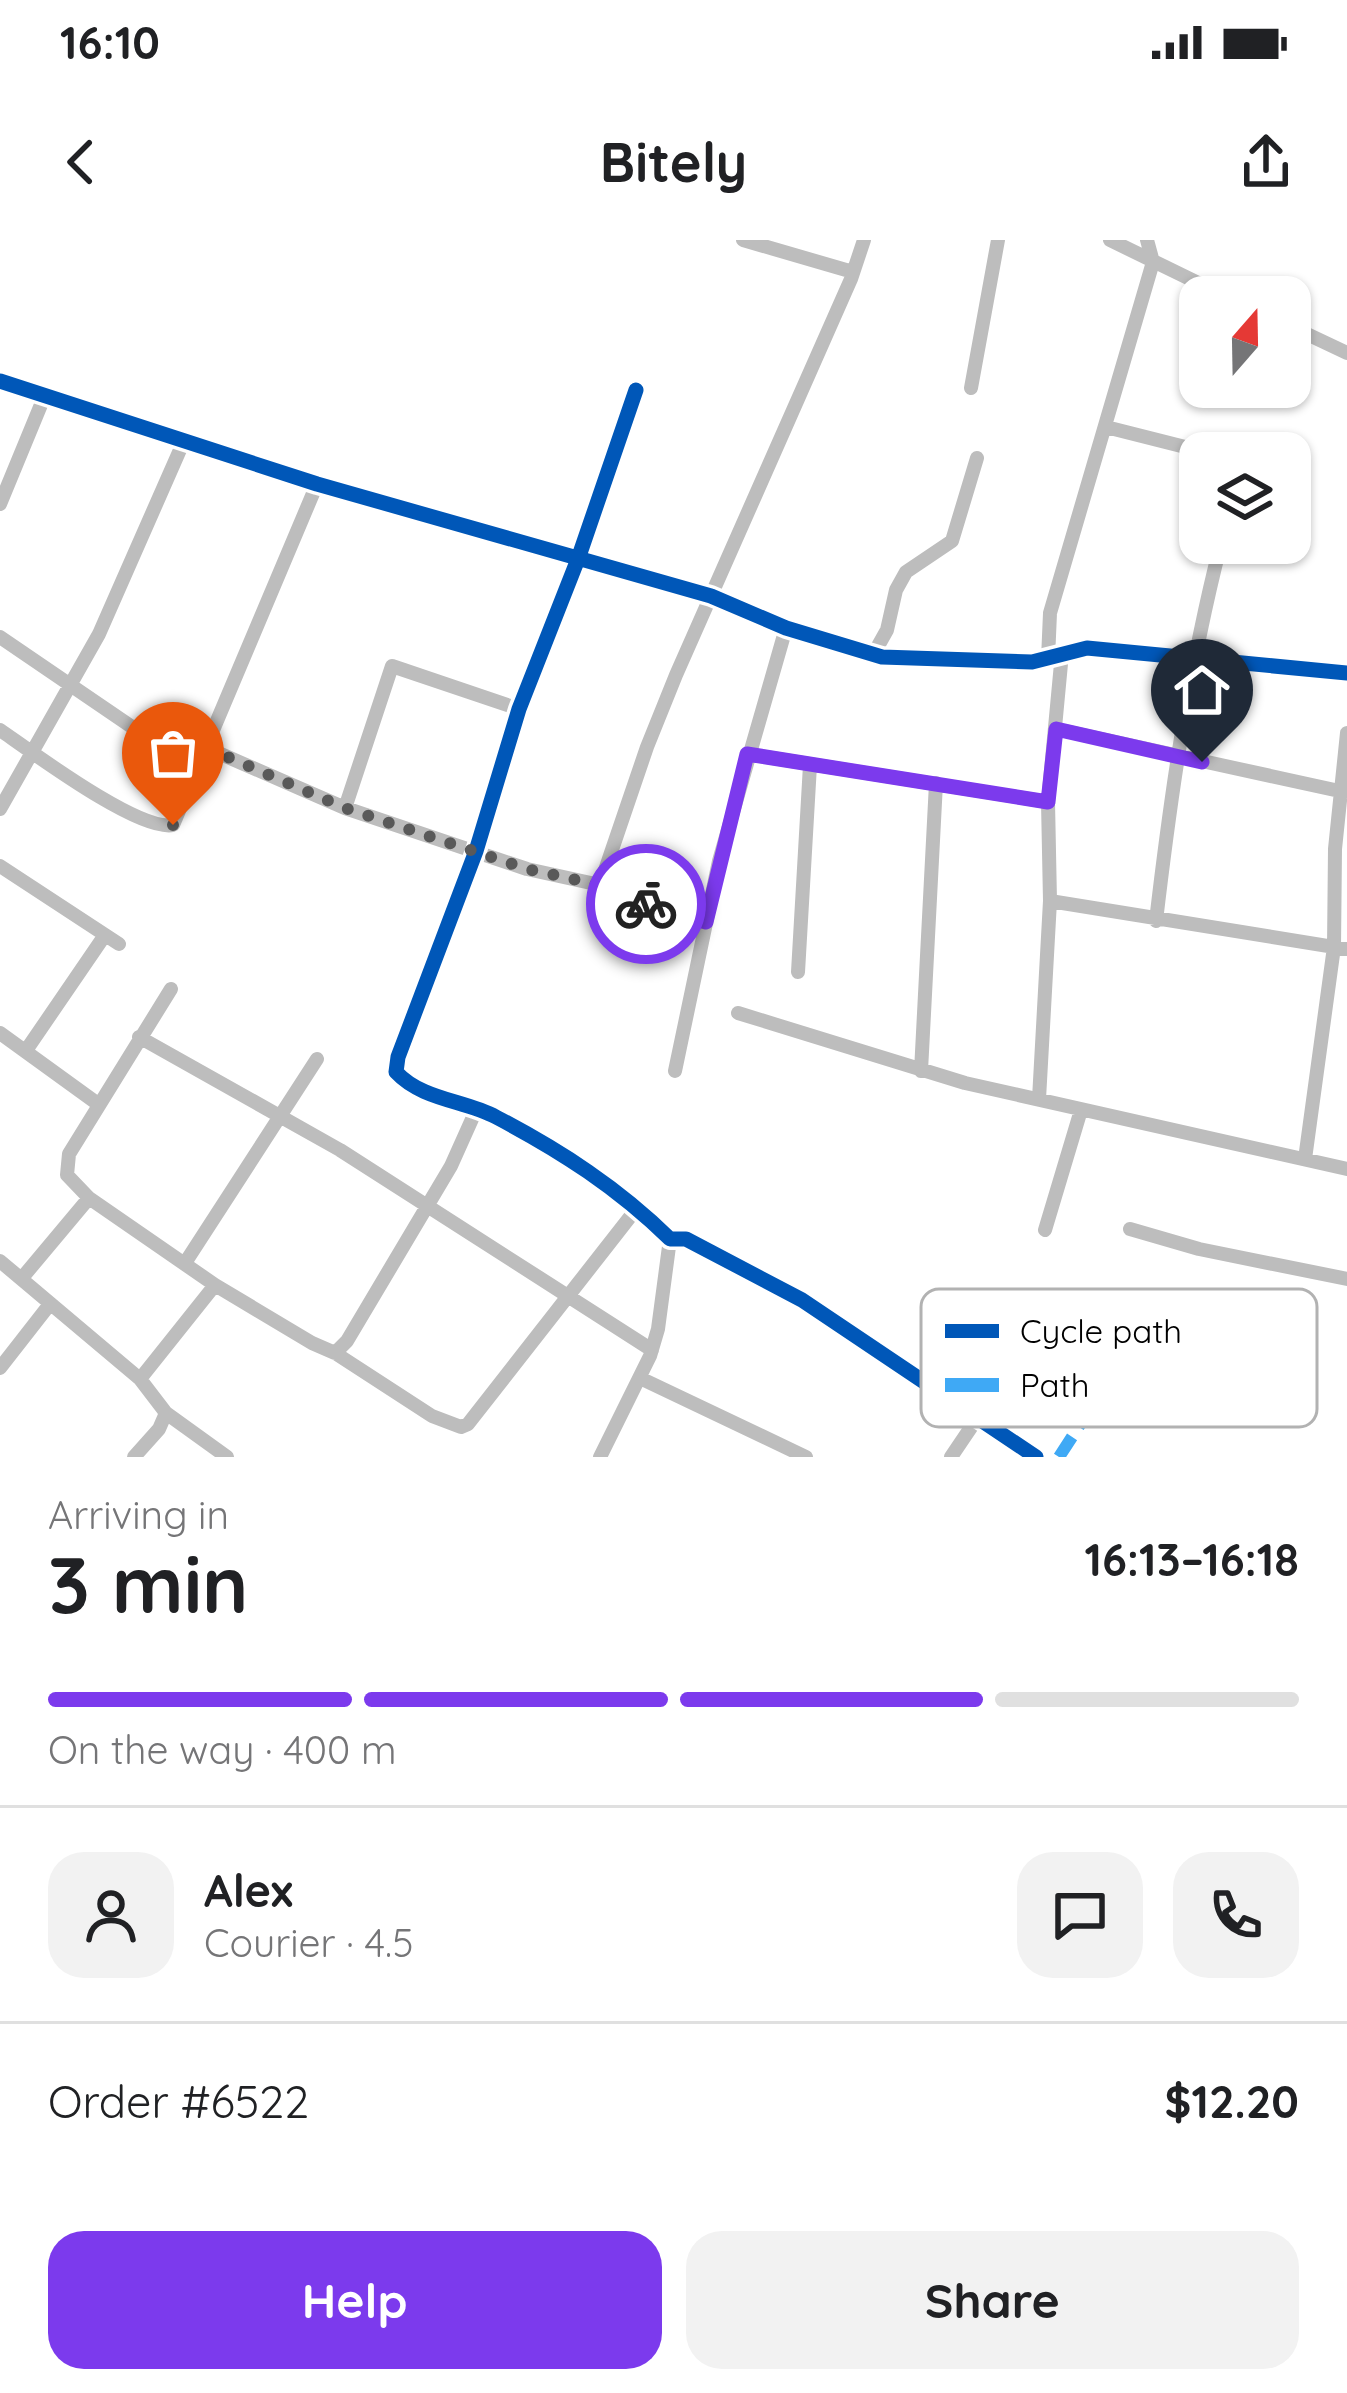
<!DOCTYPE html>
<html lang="en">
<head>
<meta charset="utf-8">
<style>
  body { margin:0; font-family:Quicksand,sans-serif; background:#f2f2f2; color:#202124; height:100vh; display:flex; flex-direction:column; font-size:45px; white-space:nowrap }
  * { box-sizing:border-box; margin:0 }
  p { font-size:39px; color:#757577 }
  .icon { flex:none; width:66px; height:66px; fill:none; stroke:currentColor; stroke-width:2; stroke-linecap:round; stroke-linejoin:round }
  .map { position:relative; height:1217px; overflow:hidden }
  .panel { display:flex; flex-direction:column; background:#fff; flex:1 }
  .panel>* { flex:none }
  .needle { width:78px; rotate:20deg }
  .controls { position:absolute; left:1179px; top:36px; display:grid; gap:24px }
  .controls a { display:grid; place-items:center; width:132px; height:132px; border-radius:24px; background:#fff; box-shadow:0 3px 9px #0004; font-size:60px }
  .pin { position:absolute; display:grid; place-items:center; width:102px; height:102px; color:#fff; margin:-123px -51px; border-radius:50% 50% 50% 0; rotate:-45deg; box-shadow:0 0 12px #0007 }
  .pin .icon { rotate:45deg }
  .courier { position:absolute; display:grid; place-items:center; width:120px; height:120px; margin:-60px; border:9px solid #7c3aed; border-radius:50%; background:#fff; color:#222; box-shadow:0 3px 15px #0007 }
  .overview em { font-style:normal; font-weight:800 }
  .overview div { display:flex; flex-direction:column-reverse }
  .overview { display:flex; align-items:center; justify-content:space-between; height:204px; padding:0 48px }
  h1 { font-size:78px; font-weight:800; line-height:90px }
  .bar { display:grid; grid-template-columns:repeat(4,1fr); gap:18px 12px; align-content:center; height:144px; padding:0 48px }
  .bar i { height:15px; border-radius:9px; background:#e0e0e0 }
  .bar .active { background:#7c3aed }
  .bar p { grid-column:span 4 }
  .line { display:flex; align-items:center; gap:30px; padding:0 48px; border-top:3px solid #e0e0e0 }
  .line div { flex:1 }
  .round { display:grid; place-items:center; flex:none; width:126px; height:126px; border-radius:36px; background:#f2f2f2 }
  .primary-button { display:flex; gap:24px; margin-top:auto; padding:24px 48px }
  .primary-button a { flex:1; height:138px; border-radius:36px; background:#7c3aed; color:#fff; font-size:48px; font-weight:800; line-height:138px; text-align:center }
  .primary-button a+a { background:#f2f2f2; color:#202124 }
  .status { display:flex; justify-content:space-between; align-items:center; height:84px; padding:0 60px; background:#fff; direction:ltr }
  .status svg { height:33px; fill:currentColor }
  header { display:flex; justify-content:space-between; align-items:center; height:156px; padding:0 48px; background:#fff; font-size:54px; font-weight:800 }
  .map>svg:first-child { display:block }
</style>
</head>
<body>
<div class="status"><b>16:10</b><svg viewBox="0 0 49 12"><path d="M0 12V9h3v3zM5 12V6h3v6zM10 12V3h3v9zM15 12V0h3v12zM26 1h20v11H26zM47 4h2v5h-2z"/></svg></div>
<header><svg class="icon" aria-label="back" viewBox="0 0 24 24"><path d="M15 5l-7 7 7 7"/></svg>Bitely<svg class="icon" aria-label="share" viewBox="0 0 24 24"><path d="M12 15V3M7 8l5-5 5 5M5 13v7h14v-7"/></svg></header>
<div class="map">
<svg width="1347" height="1217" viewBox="0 0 1347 1217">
  <rect width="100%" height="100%" fill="#fff"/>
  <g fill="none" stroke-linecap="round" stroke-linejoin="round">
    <!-- minor -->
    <path stroke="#bdbdbd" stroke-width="14" d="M743,0l110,32
      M1110,0l117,57
      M1290,86l57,27
      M0,141l317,103 394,112 75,32 96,29 150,5 55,-14 260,25
      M971,148l27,-148
      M636,150l-58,169 -59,150 -43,142 -78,206 -2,15c26,28 68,28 100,45 65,34 122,71 174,122h16l116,61 234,157
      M1106,187l103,26
      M0,264l45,-109
      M0,397l198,135
      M873,415l14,-25 9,-40 10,-18 46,-31 25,-83
      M1048,419l2,-46 103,-351 -6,-22
      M1056,489l288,63
      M0,490c32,22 139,102 173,95l144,-341
      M207,508l138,60 182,61 73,16 58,24 48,13
      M747,514l301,48
      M345,568l47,-142 127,43
      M0,569l99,-175 84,-191
      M0,626l119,78
      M600,645l47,-138 29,-72 175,-396 13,-39
      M1050,661l297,48
      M1156,681c15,-128 33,-253 65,-378
      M798,732l12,-207
      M171,749l-102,165 -2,21 22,23 126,87 97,58 23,10 97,63 29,11 7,-3 169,-216
      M738,773l227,70 382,86
      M0,793l98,71
      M139,797l201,113 312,200
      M27,809l78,-114
      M675,831l44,-210 67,-233
      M921,831l15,-288
      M1039,859l11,-198 -2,-99 14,-149
      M1305,919l29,-212 1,-98 12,-116
      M1130,989l69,20 148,30
      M1045,990l36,-120
      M0,1021l140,118 26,34 61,44
      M185,1023l132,-204
      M22,1038l67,-80
      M335,1113l12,-12 104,-175 26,-58
      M0,1128l50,-64
      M140,1139l75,-94
      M642,1139l164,78
      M134,1217l25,-28 7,-16
      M600,1217l50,-101 8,-27 12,-90
      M951,1217l27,-40"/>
    <!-- quiet -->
    <path stroke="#3fa9f5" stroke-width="12" stroke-dasharray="24 12" stroke-linecap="butt" d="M978,1177l79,-117
      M1059,1217l50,-77"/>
    <!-- cycleway casing -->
    <g stroke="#fff" stroke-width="22">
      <path id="cycleway" d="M0,141l317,103 394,112 75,32 96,29 150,5 55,-14 260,25
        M636,150l-58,169 -59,150 -43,142 -78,206 -2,15c26,28 68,28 100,45 65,34 122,71 174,122h16l116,61 234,157"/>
    </g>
    <!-- cycleway -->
    <use href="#cycleway" stroke="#0057b8" stroke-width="15"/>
  </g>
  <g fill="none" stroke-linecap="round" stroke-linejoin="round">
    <!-- done -->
    <path stroke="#595959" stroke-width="12" stroke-dasharray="0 21.6" d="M173,585l34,-77 138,60 182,61 73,16 46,19"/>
    <!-- route -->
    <path stroke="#7c3aed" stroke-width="15" d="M646,664l60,18 41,-168 301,48 8,-73 146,33"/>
  </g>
  <!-- legend -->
  <rect x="921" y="1049" width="396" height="138" rx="18" fill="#fff" stroke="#b2b2b2" stroke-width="3"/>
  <rect x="945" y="1084" width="54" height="14" fill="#0057b8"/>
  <rect x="945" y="1138" width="54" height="14" fill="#3fa9f5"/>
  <g font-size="33" fill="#000">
    <text x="1020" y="1103">Cycle path</text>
    <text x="1020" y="1157">Path</text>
  </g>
</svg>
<div class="controls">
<a><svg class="needle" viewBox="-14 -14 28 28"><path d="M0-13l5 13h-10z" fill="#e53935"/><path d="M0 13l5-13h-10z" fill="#757577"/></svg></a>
<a><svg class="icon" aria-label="layers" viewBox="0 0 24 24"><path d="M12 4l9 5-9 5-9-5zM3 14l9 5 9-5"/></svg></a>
</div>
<div class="pin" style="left:173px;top:585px;background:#ea580c"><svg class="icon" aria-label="bag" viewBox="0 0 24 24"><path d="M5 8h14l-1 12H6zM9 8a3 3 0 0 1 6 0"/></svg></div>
<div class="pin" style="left:1202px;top:522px;background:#1f2937"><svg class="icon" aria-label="home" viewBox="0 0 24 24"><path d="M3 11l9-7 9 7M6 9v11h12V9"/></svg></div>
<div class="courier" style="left:646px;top:664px"><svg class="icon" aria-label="bike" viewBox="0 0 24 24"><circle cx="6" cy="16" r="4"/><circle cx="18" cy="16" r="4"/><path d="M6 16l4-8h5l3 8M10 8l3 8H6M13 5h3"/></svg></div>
</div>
<section class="panel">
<div class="overview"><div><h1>3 min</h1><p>Arriving in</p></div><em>16:13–16:18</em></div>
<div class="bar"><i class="active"></i><i class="active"></i><i class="active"></i><i></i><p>On the way · 400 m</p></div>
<div class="line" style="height:216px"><a class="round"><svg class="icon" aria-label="person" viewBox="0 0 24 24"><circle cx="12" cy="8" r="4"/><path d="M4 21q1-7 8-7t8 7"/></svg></a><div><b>Alex</b><p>Courier · 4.5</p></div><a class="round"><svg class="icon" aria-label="chat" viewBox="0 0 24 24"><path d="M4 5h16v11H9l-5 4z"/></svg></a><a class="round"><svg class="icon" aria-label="phone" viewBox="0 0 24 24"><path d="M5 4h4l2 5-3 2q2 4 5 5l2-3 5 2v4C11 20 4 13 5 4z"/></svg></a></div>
<div class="line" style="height:156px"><div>Order #6522</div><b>$12.20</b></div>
<div class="primary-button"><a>Help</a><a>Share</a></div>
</section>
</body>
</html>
